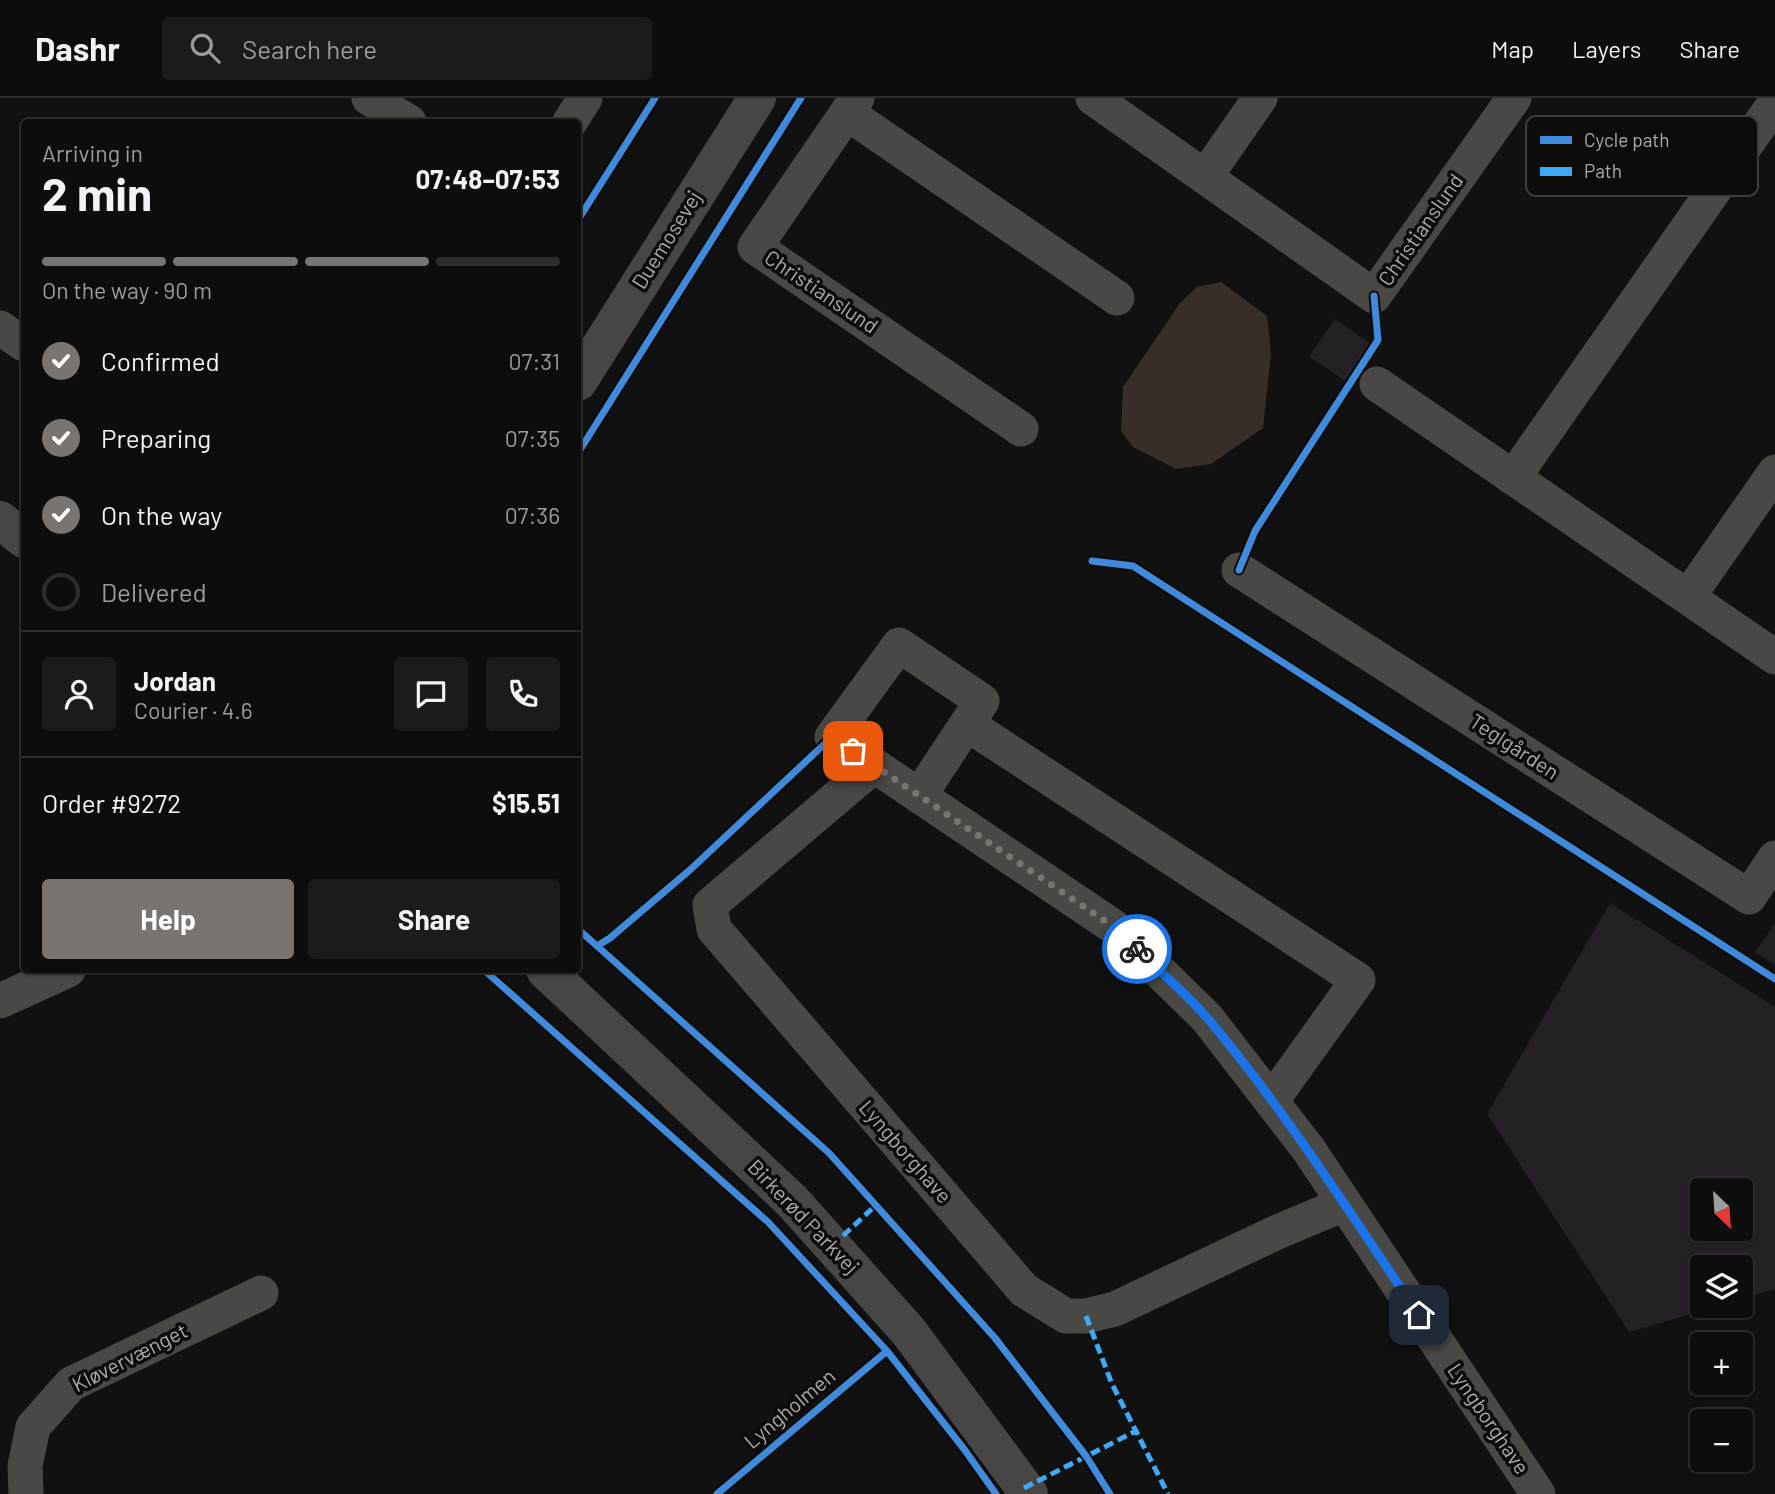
<!DOCTYPE html>
<html lang="en">
<head>
<meta charset="utf-8">
<style>
  body { margin:0; font-family:Barlow,sans-serif; background:#1b1b1b; color:#f1f3f6; height:100vh; display:flex; flex-direction:column; font-size:26px; white-space:nowrap }
  * { box-sizing:border-box; margin:0 }
  p { font-size:23px; color:#9a9c9d }
  .icon { flex:none; width:38px; height:38px; fill:none; stroke:currentColor; stroke-width:2; stroke-linecap:round; stroke-linejoin:round }
  .map { position:relative; flex:1; overflow:hidden }
  .sheet { position:absolute; left:21px; top:21px; width:560px; height:854px; display:flex; flex-direction:column; background:#0d0d0d; border-radius:7px; box-shadow:0 2px 5px #0004,0 0 0 2px #2d2d2e }
  .sheet>* { flex:none }
  .needle { width:46px; rotate:155deg }
  .fabs { position:absolute; left:1690px; top:1080px; display:grid; gap:14px }
  .fabs a { display:grid; place-items:center; width:63px; height:63px; border-radius:7px; background:#0d0d0d; box-shadow:0 2px 5px #0004,0 0 0 2px #2d2d2e; font-size:35px }
  .pin { position:absolute; display:grid; place-items:center; width:60px; height:60px; color:#fff; margin:-30px; border-radius:14px; box-shadow:0 4px 10px #0006 }
  .courier { position:absolute; display:grid; place-items:center; width:70px; height:70px; margin:-35px; border:5px solid #1a73e8; border-radius:50%; background:#fff; color:#222; box-shadow:0 2px 9px #0007 }
  .headline em { font-style:normal; font-weight:700 }
  .headline div { display:flex; flex-direction:column-reverse }
  .headline { display:flex; align-items:center; justify-content:space-between; height:119px; padding:0 21px }
  h1 { font-size:46px; font-weight:700; line-height:52px }
  .bar { display:grid; grid-template-columns:repeat(4,1fr); gap:10px 7px; align-content:center; height:84px; padding:0 21px }
  .bar i { height:9px; border-radius:5px; background:#2d2d2e }
  .bar .selected { background:#797470 }
  .bar p { grid-column:span 4 }
  .line { display:flex; align-items:center; gap:18px; padding:0 21px; border-top:2px solid #2d2d2e }
  .line div { flex:1 }
  .round { display:grid; place-items:center; flex:none; width:74px; height:74px; border-radius:7px; background:#1b1b1b }
  ol { padding:0 21px; list-style:none }
  li { display:flex; align-items:center; gap:21px; height:77px }
  li p { margin-inline-start:auto }
  li .icon { padding:7px; border-radius:50%; background:#797470; color:#fff; stroke-width:4 }
  li:last-child { color:#9a9c9d }
  li i { width:38px; height:38px; border:4px solid #2d2d2e; border-radius:50% }
  .button { display:flex; gap:14px; margin-top:auto; padding:14px 21px }
  .button a { flex:1; height:80px; border-radius:7px; background:#797470; color:#fff; font-size:28px; font-weight:700; line-height:80px; text-align:center }
  .button a+a { background:#1b1b1b; color:#f1f3f6 }
  header { display:flex; align-items:center; gap:42px; box-sizing:border-box; height:98px; padding:0 35px; background:#0d0d0d; border-bottom:2px solid #2d2d2e }
  header strong { font-size:33px }
  nav { display:flex; gap:38px; margin-inline-start:auto; font-size:24px }
  .search { width:490px; height:63px; background:#1b1b1b; display:flex; align-items:center; gap:18px; box-sizing:border-box; padding:0 24px; border-radius:7px; color:#9a9c9d; font-size:26px }
  .map>svg:first-child { display:block }
</style>
</head>
<body>
<header>
<strong>Dashr</strong>
<div class="search"><svg class="icon" aria-label="search" viewBox="0 0 24 24"><circle cx="10" cy="10" r="6"/><path d="M15 15l6 6"/></svg>Search here</div>
<nav><a>Map</a><a>Layers</a><a>Share</a></nav>
</header>
<div class="map">
<svg width="1775" height="1396" viewBox="0 0 1775 1396">
  <rect width="100%" height="100%" fill="#111"/>
  <!-- green -->
  <path fill="#251f26" fill-rule="evenodd" d="M1335,221l36,25 -26,37 -36,-25z
    M1610,805l165,104v282l-34,10v-32h-38v39h16l-90,26 -142,-218zM1703,1092h38v38h-38z
    M1775,825v42l-20,-13z"/>
  <!-- water -->
  <path fill="#372e2a" d="M1221,184l46,34 4,38 -8,74 -52,36 -35,5 -43,-22 -12,-16 2,-44 57,-84 17,-16z"/>
  <g fill="none" stroke-linecap="round" stroke-linejoin="round">
    <!-- street -->
    <path stroke="#4a4845" stroke-width="35" d="M369,0l40,24
      M857,0l-102,149 266,182
      M1093,0l281,198 140,-198
      M847,15l270,185
      M570,24l15,-24
      M1205,79l55,-79
      M0,230l24,16
      M1377,286l398,273
      M1513,380l262,-375
      M1239,472l510,327 26,-39
      M1688,499l87,-125
      M967,626l391,256 -86,120
      M874,668l-164,139 4,24 310,361 42,26h20l29,-7 158,-75 71,-30
      M919,698l63,-95 -83,-56 -67,92 282,190 93,91 102,132 229,344
      M0,903l68,-31
      M26,1396l-1,-28 8,-39 38,-43 190,-91"/>
    <!-- secondary -->
    <path stroke="#484644" stroke-width="38" d="M578,284l179,-284
      M0,422l24,19
      M545,872l247,231 117,131 120,162"/>
    <!-- quiet -->
    <path stroke="#3fa9f5" stroke-width="5" stroke-dasharray="10 5" stroke-linecap="butt" d="M832,1148l44,-41
      M1086,1218l26,68 56,110
      M1024,1390l112,-57"/>
    <!-- cycleway casing -->
    <g stroke="#0d0c0b" stroke-width="11">
      <path id="cycleway" d="M578,122l77,-122
        M578,355l223,-355
        M1092,463l41,5 642,413
        M1239,472l16,-39 123,-191 -4,-44
        M578,831l251,224 166,185 91,118 24,38
        M597,848l13,-8 81,-69 141,-132
        M484,872l284,252 119,129 77,98 32,45
        M717,1396l170,-143"/>
    </g>
    <!-- cycleway -->
    <use href="#cycleway" stroke="#408adc" stroke-width="7"/>
  </g>
  <g fill="none" stroke-linecap="round" stroke-linejoin="round">
    <!-- done -->
    <path stroke="#797470" stroke-width="7" stroke-dasharray="0 12.6" d="M853,653l261,176 23,22"/>
    <!-- route -->
    <path stroke="#1a73e8" stroke-width="9" d="M1137,851c24,24 51,46 72,71 78,93 142,195 210,295"/>
  </g>
  <g text-anchor="middle" stroke-width="7" stroke-linejoin="round" paint-order="stroke">
    <!-- street labels -->
    <g font-size="21" fill="#b1aaa3" stroke="#0d0c0b">
      <text transform="translate(1421 132) rotate(-55)" y="7">Christianslund</text>
      <text transform="translate(667 142) rotate(-58)" y="7">Duemosevej</text>
      <text transform="translate(821 194) rotate(34)" y="7">Christianslund</text>
      <text transform="translate(1514 649) rotate(33)" y="7">Teglgården</text>
      <text transform="translate(905 1054) rotate(49)" y="7">Lyngborghave</text>
      <text transform="translate(803 1119) rotate(46)" y="7">Birkerød Parkvej</text>
      <text transform="translate(130 1260) rotate(-27)" y="7">Kløvervænget</text>
      <text transform="translate(790 1311) rotate(-40)" y="7">Lyngholmen</text>
      <text transform="translate(1488 1321) rotate(56)" y="7">Lyngborghave</text>
    </g>
  </g>
  <!-- legend -->
  <rect x="1526" y="18" width="232" height="80" rx="10" fill="#0d0c0b" stroke="#3e3b39" stroke-width="2"/>
  <rect x="1540" y="38" width="32" height="8" fill="#408adc"/>
  <rect x="1540" y="69" width="32" height="9" fill="#3fa9f5"/>
  <g font-size="19" fill="#b1aaa3">
    <text x="1584" y="49">Cycle path</text>
    <text x="1584" y="80">Path</text>
  </g>
</svg>
<div class="fabs">
<a><svg class="needle" viewBox="-14 -14 28 28"><path d="M0-13l5 13h-10z" fill="#e53935"/><path d="M0 13l5-13h-10z" fill="#9a9c9d"/></svg></a>
<a><svg class="icon" aria-label="layers" viewBox="0 0 24 24"><path d="M12 4l9 5-9 5-9-5zM3 14l9 5 9-5"/></svg></a>
<a>+</a>
<a>−</a>
</div>
<div class="pin" style="left:853px;top:653px;background:#ea580c"><svg class="icon" aria-label="bag" viewBox="0 0 24 24"><path d="M5 8h14l-1 12H6zM9 8a3 3 0 0 1 6 0"/></svg></div>
<div class="pin" style="left:1419px;top:1217px;background:#1f2937"><svg class="icon" aria-label="home" viewBox="0 0 24 24"><path d="M3 11l9-7 9 7M6 9v11h12V9"/></svg></div>
<div class="courier" style="left:1137px;top:851px"><svg class="icon" aria-label="bike" viewBox="0 0 24 24"><circle cx="6" cy="16" r="4"/><circle cx="18" cy="16" r="4"/><path d="M6 16l4-8h5l3 8M10 8l3 8H6M13 5h3"/></svg></div>
<section class="sheet">
<div class="headline"><div><h1>2 min</h1><p>Arriving in</p></div><em>07:48–07:53</em></div>
<div class="bar"><i class="selected"></i><i class="selected"></i><i class="selected"></i><i></i><p>On the way · 90 m</p></div>
<ol>
<li><svg class="icon" aria-label="check" viewBox="0 0 24 24"><path d="M5 12l5 5 9-10"/></svg>Confirmed<p>07:31</p></li>
<li><svg class="icon" aria-label="check" viewBox="0 0 24 24"><path d="M5 12l5 5 9-10"/></svg>Preparing<p>07:35</p></li>
<li><svg class="icon" aria-label="check" viewBox="0 0 24 24"><path d="M5 12l5 5 9-10"/></svg>On the way<p>07:36</p></li>
<li><i></i>Delivered</li>
</ol>
<div class="line" style="height:126px"><a class="round"><svg class="icon" aria-label="person" viewBox="0 0 24 24"><circle cx="12" cy="8" r="4"/><path d="M4 21q1-7 8-7t8 7"/></svg></a><div><b>Jordan</b><p>Courier · 4.6</p></div><a class="round"><svg class="icon" aria-label="chat" viewBox="0 0 24 24"><path d="M4 5h16v11H9l-5 4z"/></svg></a><a class="round"><svg class="icon" aria-label="phone" viewBox="0 0 24 24"><path d="M5 4h4l2 5-3 2q2 4 5 5l2-3 5 2v4C11 20 4 13 5 4z"/></svg></a></div>
<div class="line" style="height:91px"><div>Order #9272</div><b>$15.51</b></div>
<div class="button"><a>Help</a><a>Share</a></div>
</section>
</div>
</body>
</html>
